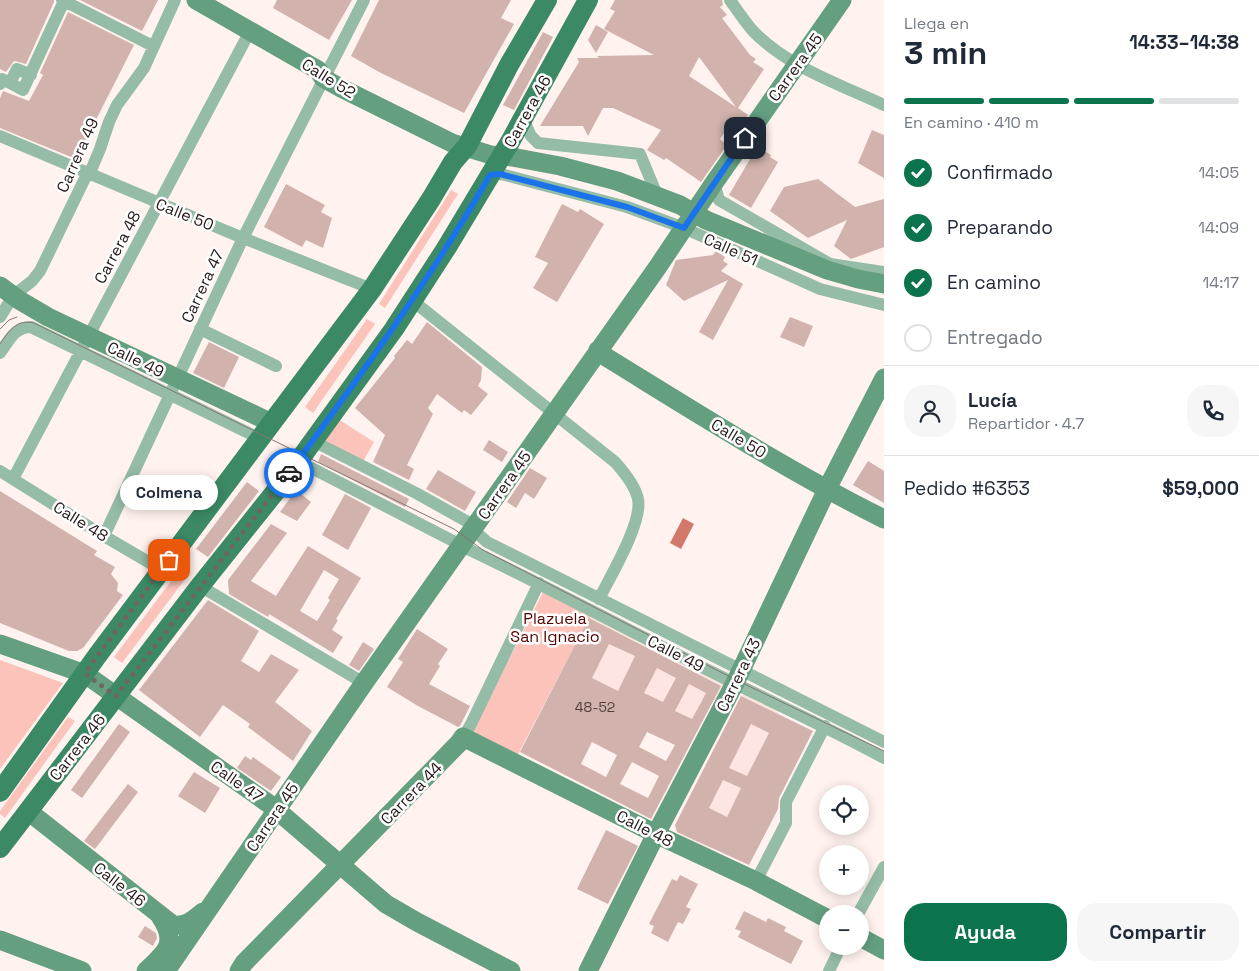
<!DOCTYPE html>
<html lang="es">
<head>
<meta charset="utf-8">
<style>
  body { margin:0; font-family:"Space Grotesk",sans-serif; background:#f6f6f7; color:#1f2937; height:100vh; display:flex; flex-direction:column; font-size:19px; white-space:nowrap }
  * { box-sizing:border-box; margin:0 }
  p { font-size:16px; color:#747a83 }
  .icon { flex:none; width:28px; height:28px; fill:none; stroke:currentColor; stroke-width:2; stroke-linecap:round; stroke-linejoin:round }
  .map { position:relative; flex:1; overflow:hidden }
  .side { display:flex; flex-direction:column; background:#fff; width:375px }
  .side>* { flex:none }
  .controls { position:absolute; left:819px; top:785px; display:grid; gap:10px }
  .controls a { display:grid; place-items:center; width:50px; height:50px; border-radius:50%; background:#fff; box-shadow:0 2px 12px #0003; font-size:25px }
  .pin { position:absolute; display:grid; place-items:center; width:42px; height:42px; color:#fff; margin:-21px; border-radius:10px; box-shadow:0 2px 8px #0006 }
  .courier { position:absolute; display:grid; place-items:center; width:50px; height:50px; margin:-25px; border:4px solid #1a73e8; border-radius:50%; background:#fff; color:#222; box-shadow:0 1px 6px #0007 }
  .bubble { position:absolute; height:35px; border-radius:18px; background:#fff; box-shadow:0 2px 12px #0003; font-size:16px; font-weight:600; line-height:35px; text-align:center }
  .headline em { font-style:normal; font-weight:600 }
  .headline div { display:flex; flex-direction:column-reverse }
  .headline { display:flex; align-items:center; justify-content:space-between; height:85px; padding:0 20px }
  h1 { font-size:32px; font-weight:600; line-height:38px }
  .bar { display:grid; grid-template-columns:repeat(4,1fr); gap:8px 5px; align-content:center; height:60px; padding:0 20px }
  .bar i { height:6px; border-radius:4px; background:#e0e1e3 }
  .bar .on { background:#0b744d }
  .bar p { grid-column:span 4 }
  .line { display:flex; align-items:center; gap:12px; padding:0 20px; border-top:1px solid #e0e1e3 }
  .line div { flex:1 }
  .round { display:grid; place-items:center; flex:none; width:52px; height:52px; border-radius:20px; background:#f6f6f7 }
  ol { padding:0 20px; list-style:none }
  li { display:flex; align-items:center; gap:15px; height:55px }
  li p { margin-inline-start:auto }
  li .icon { padding:5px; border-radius:50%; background:#0b744d; color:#fff; stroke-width:4 }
  li:last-child { color:#747a83 }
  li i { width:28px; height:28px; border:2px solid #e0e1e3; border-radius:50% }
  .action { display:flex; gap:10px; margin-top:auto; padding:10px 20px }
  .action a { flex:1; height:58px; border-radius:20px; background:#0b744d; color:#fff; font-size:20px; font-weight:600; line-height:58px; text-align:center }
  .action a+a { background:#f6f6f7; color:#1f2937 }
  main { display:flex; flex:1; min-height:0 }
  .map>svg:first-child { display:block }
</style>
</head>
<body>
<main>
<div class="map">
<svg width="884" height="971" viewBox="0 0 884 971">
  <rect width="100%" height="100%" fill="#fff2ef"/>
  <!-- built -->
  <path fill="#fee5e1" d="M592,613l132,67 2,6 -10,19 -14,-6 -15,31 -43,-19 -82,-41z
    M749,693l32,16 -71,141 -32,-17 -3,-8 66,-129z"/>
  <!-- green -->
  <path fill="#fbc3ba" d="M451,190l7,4 -73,114 -6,-4z
    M367,319l8,5 -62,89 -8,-6z
    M338,419l36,23 -13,23 -42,-21z
    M181,568l8,6 -67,89 -8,-6z
    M543,592l49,21 -76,145 -41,-21 -2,-7z
    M0,660l63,23 -63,86z
    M68,717l7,4 -70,97 -5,-4v-3z"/>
  <!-- water -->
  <path fill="#d3796c" d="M683,518l11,6 -13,25 -11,-6z"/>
  <!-- building -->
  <path fill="#d1b2ac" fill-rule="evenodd" d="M0,0h54v2l-28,62 -12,-3 -8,11 -6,-3z
    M80,0h78l-16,31z
    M277,0h75l-23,40 -56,-32z
    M379,0h132l-10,18 13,6 -50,89 -85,-41 -28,-16z
    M615,0h107l1,5 -3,2 7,8 -5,3 28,37 6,4 -3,3 11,7 -26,39 10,7 -10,15 -8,-6 -10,15 7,6 -26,37 -35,-24 -2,2 -17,-10 14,-20 -48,-22h-10l-15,28 -5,-10h-43l39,-64 -2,-4h22l-2,-2 57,-1 -50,-26 11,-18 -5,-2zM699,57l37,50 -47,-31z
    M68,12l66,33 -58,114 -76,-31v-30l3,-7 26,10 14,-26 -3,-2z
    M596,25l12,7 -12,21 -8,-13z
    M543,32l10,5 -39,73 -11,-5z
    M872,130l12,5v43l-26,-15z
    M757,147l14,8 -1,2 8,5 -27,46 -22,-13z
    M818,179l37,28 29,-8v48l-33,12 -17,-13 13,-26 -39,18 -38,-27 14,-24z
    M286,184l39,21 -4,7 11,6 -9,30 -17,-8 -4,7 -38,-20z
    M562,204l16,8 2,-3 24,15 -47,78 -24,-14 15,-25 -13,-6z
    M716,251l9,6 -2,4 5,3 -7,7 22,13 -30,56 -14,-8 29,-52 -44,21 -18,-16 10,-25 37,-5z
    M790,317l23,9 -9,21 -24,-10z
    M427,322l55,45 -1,13 -3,6 10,8 -17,21 -7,-5 -2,3 -25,-19 -9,14 5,6 -26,51 7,4 -5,11 -36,-18 12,-27 -30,-27 40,-50 -1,-2 13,-16 5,4z
    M209,342l30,15 -15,31 -31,-15z
    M489,440l19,12 -6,10 -19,-12z
    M321,454l88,45 -4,8 -87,-45z
    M868,461l16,10v32l-31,-18z
    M530,468l17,10 -13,21 -9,-6 -9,15 -9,-6z
    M438,470l38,22 -11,19 -39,-22z
    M247,482l12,9 -51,66 -12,-8z
    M296,490l15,12 -14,19 -17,-9z
    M0,491l97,60 -3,4 21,12 -4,7 7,9 -1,8 6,4 -40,53 -6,3h-8l-69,-28z
    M345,494l26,14 -23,42 -26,-15z
    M271,524l16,9 -36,48 25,15 32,-50 53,32 -25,41 2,1 -6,10 11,7 -10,16 -64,-39 -1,3 -39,-23 -1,-14zM324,570l15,9 -11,19 2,2 -13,21 -17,-10z
    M208,600l51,31 -18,30 18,11 12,-18 28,16 -24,32 37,29 -19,30 -45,-34 2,-3 -27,-19 -23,32 -61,-47z
    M589,618l132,68 -70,133 -131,-67zM609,644l26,12 -17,35 -26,-13zM657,668l19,10 -13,24 -19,-9zM689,684l17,9 -14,26 -17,-8zM647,732l28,13 -9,16 -27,-14zM592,742l25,13 -11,22 -25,-13zM632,762l27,14 -11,22 -28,-14z
    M417,629l31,20 -10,15 2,2 -11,18 41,22 -10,20 -2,1 -40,-21 -31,-19 16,-25 -5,-3z
    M363,642l11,7 -15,22 -10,-6z
    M741,696l72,35 -34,67 -1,11 -29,56 -72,-33 -2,-7zM751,724l18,9 -22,43 -18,-8zM723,780l18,8 -14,29 -18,-9z
    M119,724l11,8 -48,66 -11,-8z
    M245,756l6,4 2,-3 28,20 -10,14 -34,-23z
    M194,772l26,16 -15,25 -27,-17z
    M128,784l10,8 -43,57 -11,-8z
    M606,830l32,16 -30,58 -31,-15z
    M680,875l18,9 -12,23 5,2 -8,15 -5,-2 -10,20 -17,-9 3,-7 -5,-2 23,-45 5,2z
    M744,911l22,11 2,-4 18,9 -2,4 19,10 -12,23 -53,-27 3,-6 -6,-2z
    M145,926l11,7 1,5 -4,8 -15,-9z"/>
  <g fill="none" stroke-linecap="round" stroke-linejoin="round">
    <!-- street -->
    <path stroke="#95bca6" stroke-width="12" d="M62,0l91,46
      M730,0c7,10 15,22 23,31 35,36 86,53 131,74
      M10,83l13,7 41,-89
      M0,84l2,-5 8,4 7,-14 14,6
      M523,119l8,17 7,7 102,11 17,41
      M0,136l238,100 134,53
      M490,175l11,-1 126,33 57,21 136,61 64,16
      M714,183l5,17 111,64 54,8
      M413,301l202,161c9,10 20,23 23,37 5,23 -28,78 -39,100
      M0,317l13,-21 19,-15 8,-10 47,-97 5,-6 8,-19 9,-27 8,-17 27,-37 31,-68
      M200,329l76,37
      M0,353c9,-12 14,-26 31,-26l135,66
      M173,396l88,43
      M313,441l103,52 52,29
      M298,461l157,81
      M0,471l104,65 58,34
      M13,479l237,-448
      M478,534l9,8 397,200
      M104,536l139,-298 121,-238
      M468,549c88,42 173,88 260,131 52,26 105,50 156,78
      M205,589l159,94
      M463,737l7,-11 69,-143
      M756,881l30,-58v-21l39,-76
      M858,914l26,-47
      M829,971l12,-25"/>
    <!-- secondary -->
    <path stroke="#649f80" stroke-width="19" d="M196,0l122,70 5,8 18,10 111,55 39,12 21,2 48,9 57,15 63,24 26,15 121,50 31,9 26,5
      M0,286l19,14 29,17 224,106
      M598,350l8,7c91,56 182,114 278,162
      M0,644l85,30 187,132 114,98 31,18 94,49
      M28,811l145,114c13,2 20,-5 30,-13
      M860,937l24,13
      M0,940l82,31
      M146,971c21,-20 32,-28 14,-55
      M166,971l198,-288 293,-415 57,-85 128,-183
      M239,971l5,-8 215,-220 4,-6 201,101 92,43 72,38
      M588,971l68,-137 79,-151 95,-200 54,-105"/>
    <!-- primary -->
    <path stroke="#3b8a65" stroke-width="20" d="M0,792l97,-136 275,-367 59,-90 22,-37 14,-16 42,-81 38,-65
      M0,848l200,-262 87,-109 107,-148 53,-82 63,-105 78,-142"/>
    <!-- tram -->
    <path stroke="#847775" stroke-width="1" d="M0,329l9,-9 8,-3
      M0,344c9,-13 16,-25 34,-21l420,206 29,21 253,130 148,71"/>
  </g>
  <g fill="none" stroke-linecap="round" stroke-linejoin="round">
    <!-- done -->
    <path stroke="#716563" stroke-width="5" stroke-dasharray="0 9" d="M169,560l-72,96 -12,18 31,22 173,-223"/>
    <!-- route -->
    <path stroke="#1a73e8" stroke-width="6" d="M289,473c71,-97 141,-193 201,-298l10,-1 127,33 57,21 61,-90"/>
  </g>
  <g text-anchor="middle" stroke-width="5" stroke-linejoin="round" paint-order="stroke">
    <!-- number labels -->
    <g font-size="14" fill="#503f3c">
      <text x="595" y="712">48-52</text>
    </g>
    <!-- street labels -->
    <g font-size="16" fill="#251917" stroke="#fff">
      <text transform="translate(795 67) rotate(-54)" y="6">Carrera 45</text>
      <text transform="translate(329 78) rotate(32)" y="6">Calle 52</text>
      <text transform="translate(527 111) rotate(-61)" y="6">Carrera 46</text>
      <text transform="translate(77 155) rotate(-66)" y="6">Carrera 49</text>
      <text transform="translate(185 214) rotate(22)" y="6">Calle 50</text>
      <text transform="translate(117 247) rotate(-62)" y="6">Carrera 48</text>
      <text transform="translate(731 249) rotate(24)" y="6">Calle 51</text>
      <text transform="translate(202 286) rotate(-65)" y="6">Carrera 47</text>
      <text transform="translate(136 359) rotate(26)" y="6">Calle 49</text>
      <text transform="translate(739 438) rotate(31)" y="6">Calle 50</text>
      <text transform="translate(504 485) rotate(-55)" y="6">Carrera 45</text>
      <text transform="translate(81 521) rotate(32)" y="6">Calle 48</text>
      <text transform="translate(676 653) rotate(27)" y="6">Calle 49</text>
      <text transform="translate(738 675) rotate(-64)" y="6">Carrera 43</text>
      <text transform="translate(77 747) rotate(-52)" y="6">Carrera 46</text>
      <text transform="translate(237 781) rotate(35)" y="6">Calle 47</text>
      <text transform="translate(411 793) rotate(-46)" y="6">Carrera 44</text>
      <text transform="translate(272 817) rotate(-56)" y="6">Carrera 45</text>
      <text transform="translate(645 828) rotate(27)" y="6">Calle 48</text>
      <text transform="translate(120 884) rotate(38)" y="6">Calle 46</text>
    </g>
    <!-- park labels -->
    <g font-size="16" fill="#560200" stroke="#fff">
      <text x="555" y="624">Plazuela<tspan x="555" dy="18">San Ignacio</tspan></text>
    </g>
  </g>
</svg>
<div class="controls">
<a><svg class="icon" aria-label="locate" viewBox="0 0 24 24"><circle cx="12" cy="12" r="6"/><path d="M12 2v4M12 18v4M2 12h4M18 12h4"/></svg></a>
<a>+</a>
<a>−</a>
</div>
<div class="pin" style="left:169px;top:560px;background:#ea580c"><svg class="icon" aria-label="bag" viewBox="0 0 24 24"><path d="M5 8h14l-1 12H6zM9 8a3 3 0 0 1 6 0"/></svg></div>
<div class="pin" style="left:745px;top:138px;background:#1f2937"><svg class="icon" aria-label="home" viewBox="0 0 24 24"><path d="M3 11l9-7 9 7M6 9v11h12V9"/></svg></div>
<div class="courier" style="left:289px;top:473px"><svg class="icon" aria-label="car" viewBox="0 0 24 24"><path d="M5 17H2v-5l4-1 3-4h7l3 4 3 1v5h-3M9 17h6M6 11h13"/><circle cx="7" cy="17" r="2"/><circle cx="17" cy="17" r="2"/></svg></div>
<div class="bubble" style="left:120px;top:475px;width:98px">Colmena</div>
</div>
<section class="side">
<div class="headline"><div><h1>3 min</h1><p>Llega en</p></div><em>14:33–14:38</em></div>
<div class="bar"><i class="on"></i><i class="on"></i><i class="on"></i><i></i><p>En camino · 410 m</p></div>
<ol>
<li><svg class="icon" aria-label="check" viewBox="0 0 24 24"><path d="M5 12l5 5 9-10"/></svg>Confirmado<p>14:05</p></li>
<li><svg class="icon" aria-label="check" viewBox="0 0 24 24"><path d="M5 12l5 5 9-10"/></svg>Preparando<p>14:09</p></li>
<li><svg class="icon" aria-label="check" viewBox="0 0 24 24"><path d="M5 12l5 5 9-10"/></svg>En camino<p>14:17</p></li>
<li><i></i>Entregado</li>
</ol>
<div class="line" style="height:90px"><a class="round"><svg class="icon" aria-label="person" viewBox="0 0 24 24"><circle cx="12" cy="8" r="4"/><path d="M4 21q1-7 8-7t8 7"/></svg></a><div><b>Lucía</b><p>Repartidor · 4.7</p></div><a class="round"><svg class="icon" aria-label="phone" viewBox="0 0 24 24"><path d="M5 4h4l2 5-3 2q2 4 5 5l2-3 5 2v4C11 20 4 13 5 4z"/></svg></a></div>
<div class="line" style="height:65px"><div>Pedido #6353</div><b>$59,000</b></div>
<div class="action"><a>Ayuda</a><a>Compartir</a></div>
</section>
</main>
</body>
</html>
